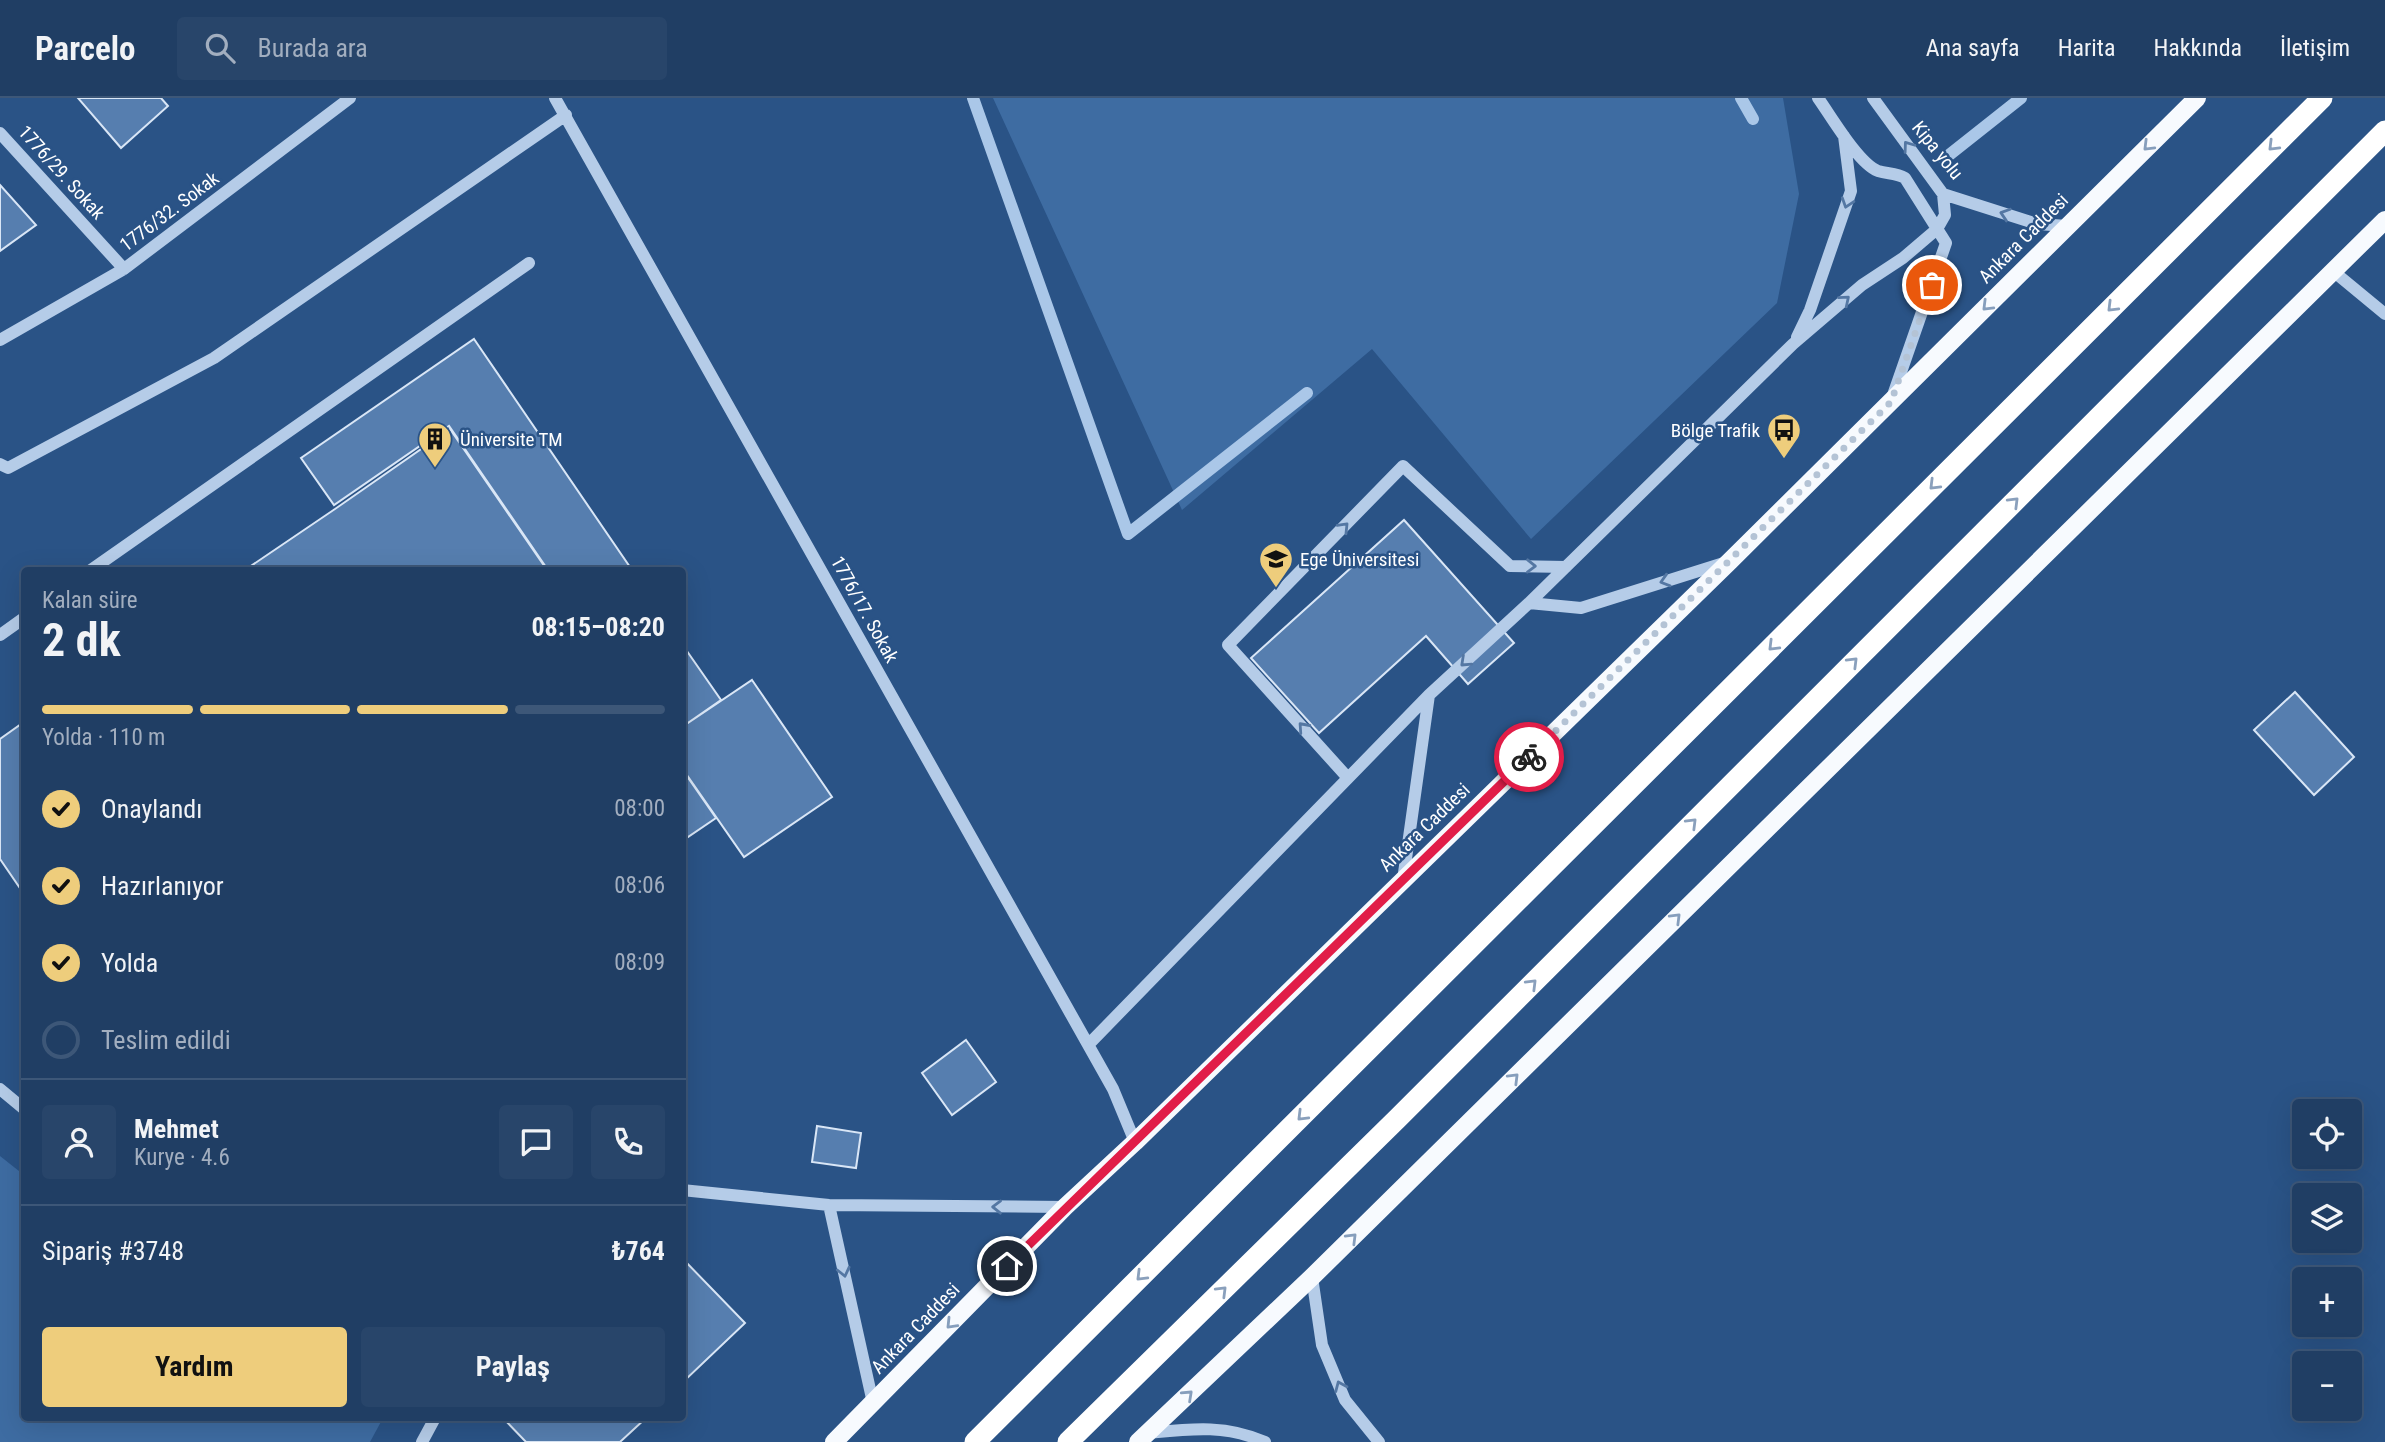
<!DOCTYPE html>
<html lang="tr">
<head>
<meta charset="utf-8">
<style>
  body { margin:0; font-family:"Roboto Condensed",sans-serif; background:#28456a; color:#f1f3f6; height:100vh; display:flex; flex-direction:column; font-size:26px; white-space:nowrap }
  * { box-sizing:border-box; margin:0 }
  p { font-size:23px; color:#a2aebf }
  .icon { flex:none; width:38px; height:38px; fill:none; stroke:currentColor; stroke-width:2; stroke-linecap:round; stroke-linejoin:round }
  .map { position:relative; flex:1; overflow:hidden }
  .drawer { position:absolute; left:21px; top:469px; width:665px; height:854px; display:flex; flex-direction:column; background:#203e64; border-radius:7px; box-shadow:0 7px 28px #0002,0 0 0 2px #3d5778 }
  .drawer>* { flex:none }
  .tools { position:absolute; left:2292px; top:1001px; display:grid; gap:14px }
  .tools a { display:grid; place-items:center; width:70px; height:70px; border-radius:7px; background:#203e64; box-shadow:0 7px 28px #0002,0 0 0 2px #3d5778; font-size:35px }
  .pin { position:absolute; display:grid; place-items:center; width:60px; height:60px; color:#fff; margin:-30px; border:4px solid #fff; border-radius:50%; box-shadow:0 2px 7px #0007 }
  .courier { position:absolute; display:grid; place-items:center; width:70px; height:70px; margin:-35px; border:5px solid #e11d48; border-radius:50%; background:#fff; color:#222; box-shadow:0 2px 9px #0007 }
  .head em { font-style:normal; font-weight:700 }
  .head div { display:flex; flex-direction:column-reverse }
  .head { display:flex; align-items:center; justify-content:space-between; height:119px; padding:0 21px }
  h1 { font-size:46px; font-weight:700; line-height:52px }
  .bar { display:grid; grid-template-columns:repeat(4,1fr); gap:10px 7px; align-content:center; height:84px; padding:0 21px }
  .bar i { height:9px; border-radius:5px; background:#3d5778 }
  .bar .on { background:#eecd7c }
  .bar p { grid-column:span 4 }
  .line { display:flex; align-items:center; gap:18px; padding:0 21px; border-top:2px solid #3d5778 }
  .line div { flex:1 }
  .round { display:grid; place-items:center; flex:none; width:74px; height:74px; border-radius:7px; background:#28456a }
  ol { padding:0 21px; list-style:none }
  li { display:flex; align-items:center; gap:21px; height:77px }
  li p { margin-inline-start:auto }
  li .icon { padding:7px; border-radius:50%; background:#eecd7c; color:#111; stroke-width:4 }
  li:last-child { color:#a2aebf }
  li i { width:38px; height:38px; border:4px solid #3d5778; border-radius:50% }
  .cta { display:flex; gap:14px; margin-top:auto; padding:14px 21px }
  .cta a { flex:1; height:80px; border-radius:7px; background:#eecd7c; color:#111; font-size:28px; font-weight:700; line-height:80px; text-align:center }
  .cta a+a { background:#28456a; color:#f1f3f6 }
  header { display:flex; align-items:center; gap:42px; box-sizing:border-box; height:98px; padding:0 35px; background:#203e64; border-bottom:2px solid #3d5778 }
  header strong { font-size:33px }
  nav { display:flex; gap:38px; margin-inline-start:auto; font-size:24px }
  .search { width:490px; height:63px; background:#28456a; display:flex; align-items:center; gap:18px; box-sizing:border-box; padding:0 24px; border-radius:7px; color:#a2aebf; font-size:26px }
  .map>svg:first-child { display:block }
</style>
</head>
<body>
<header>
<strong>Parcelo</strong>
<div class="search"><svg class="icon" aria-label="search" viewBox="0 0 24 24"><circle cx="10" cy="10" r="6"/><path d="M15 15l6 6"/></svg>Burada ara</div>
<nav><a>Ana sayfa</a><a>Harita</a><a>Hakkında</a><a>İletişim</a></nav>
</header>
<div class="map">
<svg width="2385" height="1344" viewBox="0 0 2385 1344">
  <rect width="100%" height="100%" fill="#2a5386"/>
  <!-- green -->
  <path fill="#3e6ca2" d="M993,0h790l16,96 -22,109 -246,236 -159,-190 -190,161z
    M0,1058l24,19v243h359l-13,24h-370z"/>
  <g fill="none" stroke-linecap="round" stroke-linejoin="round">
    <!-- stream -->
    <path stroke="#aac7e8" stroke-width="12" d="M973,0l155,436 179,-141
      M1741,0l12,21
      M1944,61l77,-61"/>
  </g>
  <!-- building -->
  <path fill="#567eaf" stroke="#d9e6f6" stroke-width="2" d="M78,0h83l7,8 -47,42z
    M0,87l36,40 -36,26z
    M474,241l158,231h-84l-99,-144 -115,79 -33,-47z
    M450,331l97,141h-302l90,-61z
    M1404,422l110,123 -46,41 -42,-48 -107,97 -68,-75z
    M682,546l39,56 -39,27z
    M752,582l80,117 -88,60 -62,-89v-41z
    M2295,594l59,65 -40,38 -60,-65z
    M24,624v172l-24,-35v-120z
    M682,671l34,49 -34,23z
    M966,942l30,42 -44,33 -30,-42z
    M817,1028l44,7 -5,35 -44,-6z
    M682,1160l63,65 -63,60z
    M503,1320h143l-26,24h-94z"/>
  <g fill="none" stroke-linecap="round" stroke-linejoin="round">
    <!-- minor -->
    <path stroke="#b5cce8" stroke-width="12" d="M555,0l558,991 22,53
      M1818,0c13,18 40,65 60,73 10,3 18,2 27,7l41,65 -54,155
      M1873,0l70,96 94,30 31,2
      M0,35l124,136
      M2333,173l52,43
      M1797,239l13,-27 41,-119 -7,-55
      M0,242l124,-71 226,-171
      M0,366l8,4 206,-110 352,-243
      M91,472l438,-307
      M1529,505l264,-259 69,-59 41,-27 34,-29 8,-14 -2,-21
      M0,537l24,-17
      M1348,680l-120,-133 175,-179 107,100 56,1
      M1403,782l26,-185 100,-92 52,5 146,-46
      M1088,947l341,-350
      M0,991l24,20
      M682,1092l147,15 236,2
      M829,1107l44,198
      M1312,1179l10,68 23,55 34,42
      M1147,1335c42,-4 78,-9 118,9
      M422,1344l13,-24"/>
    <!-- major -->
    <path stroke="#f7fafe" stroke-width="18" d="M834,1344l231,-235 70,-65 595,-581 467,-463
      M1138,1344l174,-165 1073,-1057"/>
    <!-- highway -->
    <path stroke="#fff" stroke-width="21" d="M975,1344l1347,-1344
      M1068,1344l329,-323 988,-988"/>
  </g>
  <!-- one-way arrows -->
  <defs><path id="oneway-chevron" d="M-2-3.5L2.5 0L-2 3.5" fill="none" stroke-width="1.6" stroke-linecap="round" stroke-linejoin="round" transform="scale(1.75)"/></defs>
  <g stroke="#5477a3">
    <use href="#oneway-chevron" transform="translate(1908 48) rotate(-126)"/>
    <use href="#oneway-chevron" transform="translate(1847 105) rotate(108)"/>
    <use href="#oneway-chevron" transform="translate(2005 116) rotate(-162)"/>
    <use href="#oneway-chevron" transform="translate(1845 202) rotate(-40)"/>
    <use href="#oneway-chevron" transform="translate(1344 429) rotate(-46)"/>
    <use href="#oneway-chevron" transform="translate(1531 468) rotate(1)"/>
    <use href="#oneway-chevron" transform="translate(1665 483) rotate(163)"/>
    <use href="#oneway-chevron" transform="translate(1465 564) rotate(137)"/>
    <use href="#oneway-chevron" transform="translate(1303 629) rotate(-132)"/>
    <use href="#oneway-chevron" transform="translate(997 1109) rotate(-179)"/>
    <use href="#oneway-chevron" transform="translate(844 1174) rotate(77)"/>
    <use href="#oneway-chevron" transform="translate(1340 1288) rotate(-113)"/>
  </g>
  <g stroke="#869ebc">
    <use href="#oneway-chevron" transform="translate(2148 48) rotate(135)"/>
    <use href="#oneway-chevron" transform="translate(1987 208) rotate(135)"/>
    <use href="#oneway-chevron" transform="translate(1676 820) rotate(-45)"/>
    <use href="#oneway-chevron" transform="translate(1514 980) rotate(-45)"/>
    <use href="#oneway-chevron" transform="translate(1352 1140) rotate(-45)"/>
    <use href="#oneway-chevron" transform="translate(951 1226) rotate(134)"/>
    <use href="#oneway-chevron" transform="translate(1188 1297) rotate(-43)"/>
  </g>
  <g stroke="#8aa0bc">
    <use href="#oneway-chevron" transform="translate(2273 48) rotate(135)"/>
    <use href="#oneway-chevron" transform="translate(2112 209) rotate(135)"/>
    <use href="#oneway-chevron" transform="translate(1934 387) rotate(135)"/>
    <use href="#oneway-chevron" transform="translate(2014 404) rotate(-45)"/>
    <use href="#oneway-chevron" transform="translate(1773 548) rotate(135)"/>
    <use href="#oneway-chevron" transform="translate(1853 564) rotate(-45)"/>
    <use href="#oneway-chevron" transform="translate(1692 725) rotate(-45)"/>
    <use href="#oneway-chevron" transform="translate(1532 886) rotate(-45)"/>
    <use href="#oneway-chevron" transform="translate(1302 1018) rotate(135)"/>
    <use href="#oneway-chevron" transform="translate(1141 1178) rotate(135)"/>
    <use href="#oneway-chevron" transform="translate(1222 1193) rotate(-45)"/>
  </g>
  <g fill="none" stroke-linecap="round" stroke-linejoin="round">
    <!-- done -->
    <path stroke="#b4c3d5" stroke-width="7" stroke-dasharray="0 12.6" d="M1529,659l362,-355 41,-117"/>
    <!-- route -->
    <path stroke="#e11d48" stroke-width="9" d="M1007,1168l522,-509"/>
  </g>
  <!-- icons -->
  <defs>
    <g id="bus-pin" transform="scale(1.75)"><path d="M0 17L-7.5 6A9.5 9.5 0 1 1 7.5 6Z" fill="#eecd7c" stroke="#2a5386"/><path d="M-5-6H5V4H4V6H2V4H-2V6H-4V4H-5ZM-3.5-4V0h7V-4ZM-3.5 1.2v1.5H-2V1.2ZM2 1.2v1.5H3.5V1.2Z" fill="#111"/></g>
    <g id="building-pin" transform="scale(1.75)"><path d="M0 17L-7.5 6A9.5 9.5 0 1 1 7.5 6Z" fill="#eecd7c" stroke="#2a5386"/><path d="M-4-6H4V6H1V3H-1V6H-4ZM-2.5-4.3h1.7v1.8h-1.7ZM.8-4.3h1.7v1.8H.8ZM-2.5-1h1.7V.8h-1.7ZM.8-1h1.7V.8H.8Z" fill="#111"/></g>
    <g id="university-pin" transform="scale(1.75)"><path d="M0 17L-7.5 6A9.5 9.5 0 1 1 7.5 6Z" fill="#eecd7c" stroke="#2a5386"/><path d="M0-5L7-2L0 1L-7-2ZM-4 1L0 2.5L4 1V4Q0 6-4 4Z" fill="#111"/></g>
  </defs>
  <g fill-rule="evenodd">
    <use href="#bus-pin" x="1784" y="332"/>
    <use href="#building-pin" x="435" y="341"/>
    <use href="#university-pin" x="1276" y="461"/>
  </g>
  <g text-anchor="middle" stroke-width="5" stroke-linejoin="round" paint-order="stroke">
    <!-- street labels -->
    <g font-size="19" fill="#fff" stroke="#2a5386">
      <text transform="translate(1938 52) rotate(51)" y="7">Kipa yolu</text>
      <text transform="translate(62 74) rotate(48)" y="7">1776/29. Sokak</text>
      <text transform="translate(169 113) rotate(-37)" y="7">1776/32. Sokak</text>
      <text transform="translate(2023 140) rotate(-45)" y="7">Ankara Caddesi</text>
      <text transform="translate(865 511) rotate(61)" y="7">1776/17. Sokak</text>
      <text transform="translate(1424 729) rotate(-44)" y="7">Ankara Caddesi</text>
      <text transform="translate(915 1230) rotate(-46)" y="7">Ankara Caddesi</text>
    </g>
    <!-- poi labels -->
    <g font-size="19" fill="#fff" stroke="#2a5386" text-anchor="start">
      <text x="1760" y="339" text-anchor="end">Bölge Trafik</text>
      <text x="460" y="348">Üniversite TM</text>
      <text x="1300" y="468">Ege Üniversitesi</text>
    </g>
  </g>
</svg>
<div class="tools">
<a><svg class="icon" aria-label="locate" viewBox="0 0 24 24"><circle cx="12" cy="12" r="6"/><path d="M12 2v4M12 18v4M2 12h4M18 12h4"/></svg></a>
<a><svg class="icon" aria-label="layers" viewBox="0 0 24 24"><path d="M12 4l9 5-9 5-9-5zM3 14l9 5 9-5"/></svg></a>
<a>+</a>
<a>−</a>
</div>
<div class="pin" style="left:1932px;top:187px;background:#ea580c"><svg class="icon" aria-label="bag" viewBox="0 0 24 24"><path d="M5 8h14l-1 12H6zM9 8a3 3 0 0 1 6 0"/></svg></div>
<div class="pin" style="left:1007px;top:1168px;background:#1f2937"><svg class="icon" aria-label="home" viewBox="0 0 24 24"><path d="M3 11l9-7 9 7M6 9v11h12V9"/></svg></div>
<div class="courier" style="left:1529px;top:659px"><svg class="icon" aria-label="bike" viewBox="0 0 24 24"><circle cx="6" cy="16" r="4"/><circle cx="18" cy="16" r="4"/><path d="M6 16l4-8h5l3 8M10 8l3 8H6M13 5h3"/></svg></div>
<section class="drawer">
<div class="head"><div><h1>2 dk</h1><p>Kalan süre</p></div><em>08:15–08:20</em></div>
<div class="bar"><i class="on"></i><i class="on"></i><i class="on"></i><i></i><p>Yolda · 110 m</p></div>
<ol>
<li><svg class="icon" aria-label="check" viewBox="0 0 24 24"><path d="M5 12l5 5 9-10"/></svg>Onaylandı<p>08:00</p></li>
<li><svg class="icon" aria-label="check" viewBox="0 0 24 24"><path d="M5 12l5 5 9-10"/></svg>Hazırlanıyor<p>08:06</p></li>
<li><svg class="icon" aria-label="check" viewBox="0 0 24 24"><path d="M5 12l5 5 9-10"/></svg>Yolda<p>08:09</p></li>
<li><i></i>Teslim edildi</li>
</ol>
<div class="line" style="height:126px"><a class="round"><svg class="icon" aria-label="person" viewBox="0 0 24 24"><circle cx="12" cy="8" r="4"/><path d="M4 21q1-7 8-7t8 7"/></svg></a><div><b>Mehmet</b><p>Kurye · 4.6</p></div><a class="round"><svg class="icon" aria-label="chat" viewBox="0 0 24 24"><path d="M4 5h16v11H9l-5 4z"/></svg></a><a class="round"><svg class="icon" aria-label="phone" viewBox="0 0 24 24"><path d="M5 4h4l2 5-3 2q2 4 5 5l2-3 5 2v4C11 20 4 13 5 4z"/></svg></a></div>
<div class="line" style="height:91px"><div>Sipariş #3748</div><b>₺764</b></div>
<div class="cta"><a>Yardım</a><a>Paylaş</a></div>
</section>
</div>
</body>
</html>
